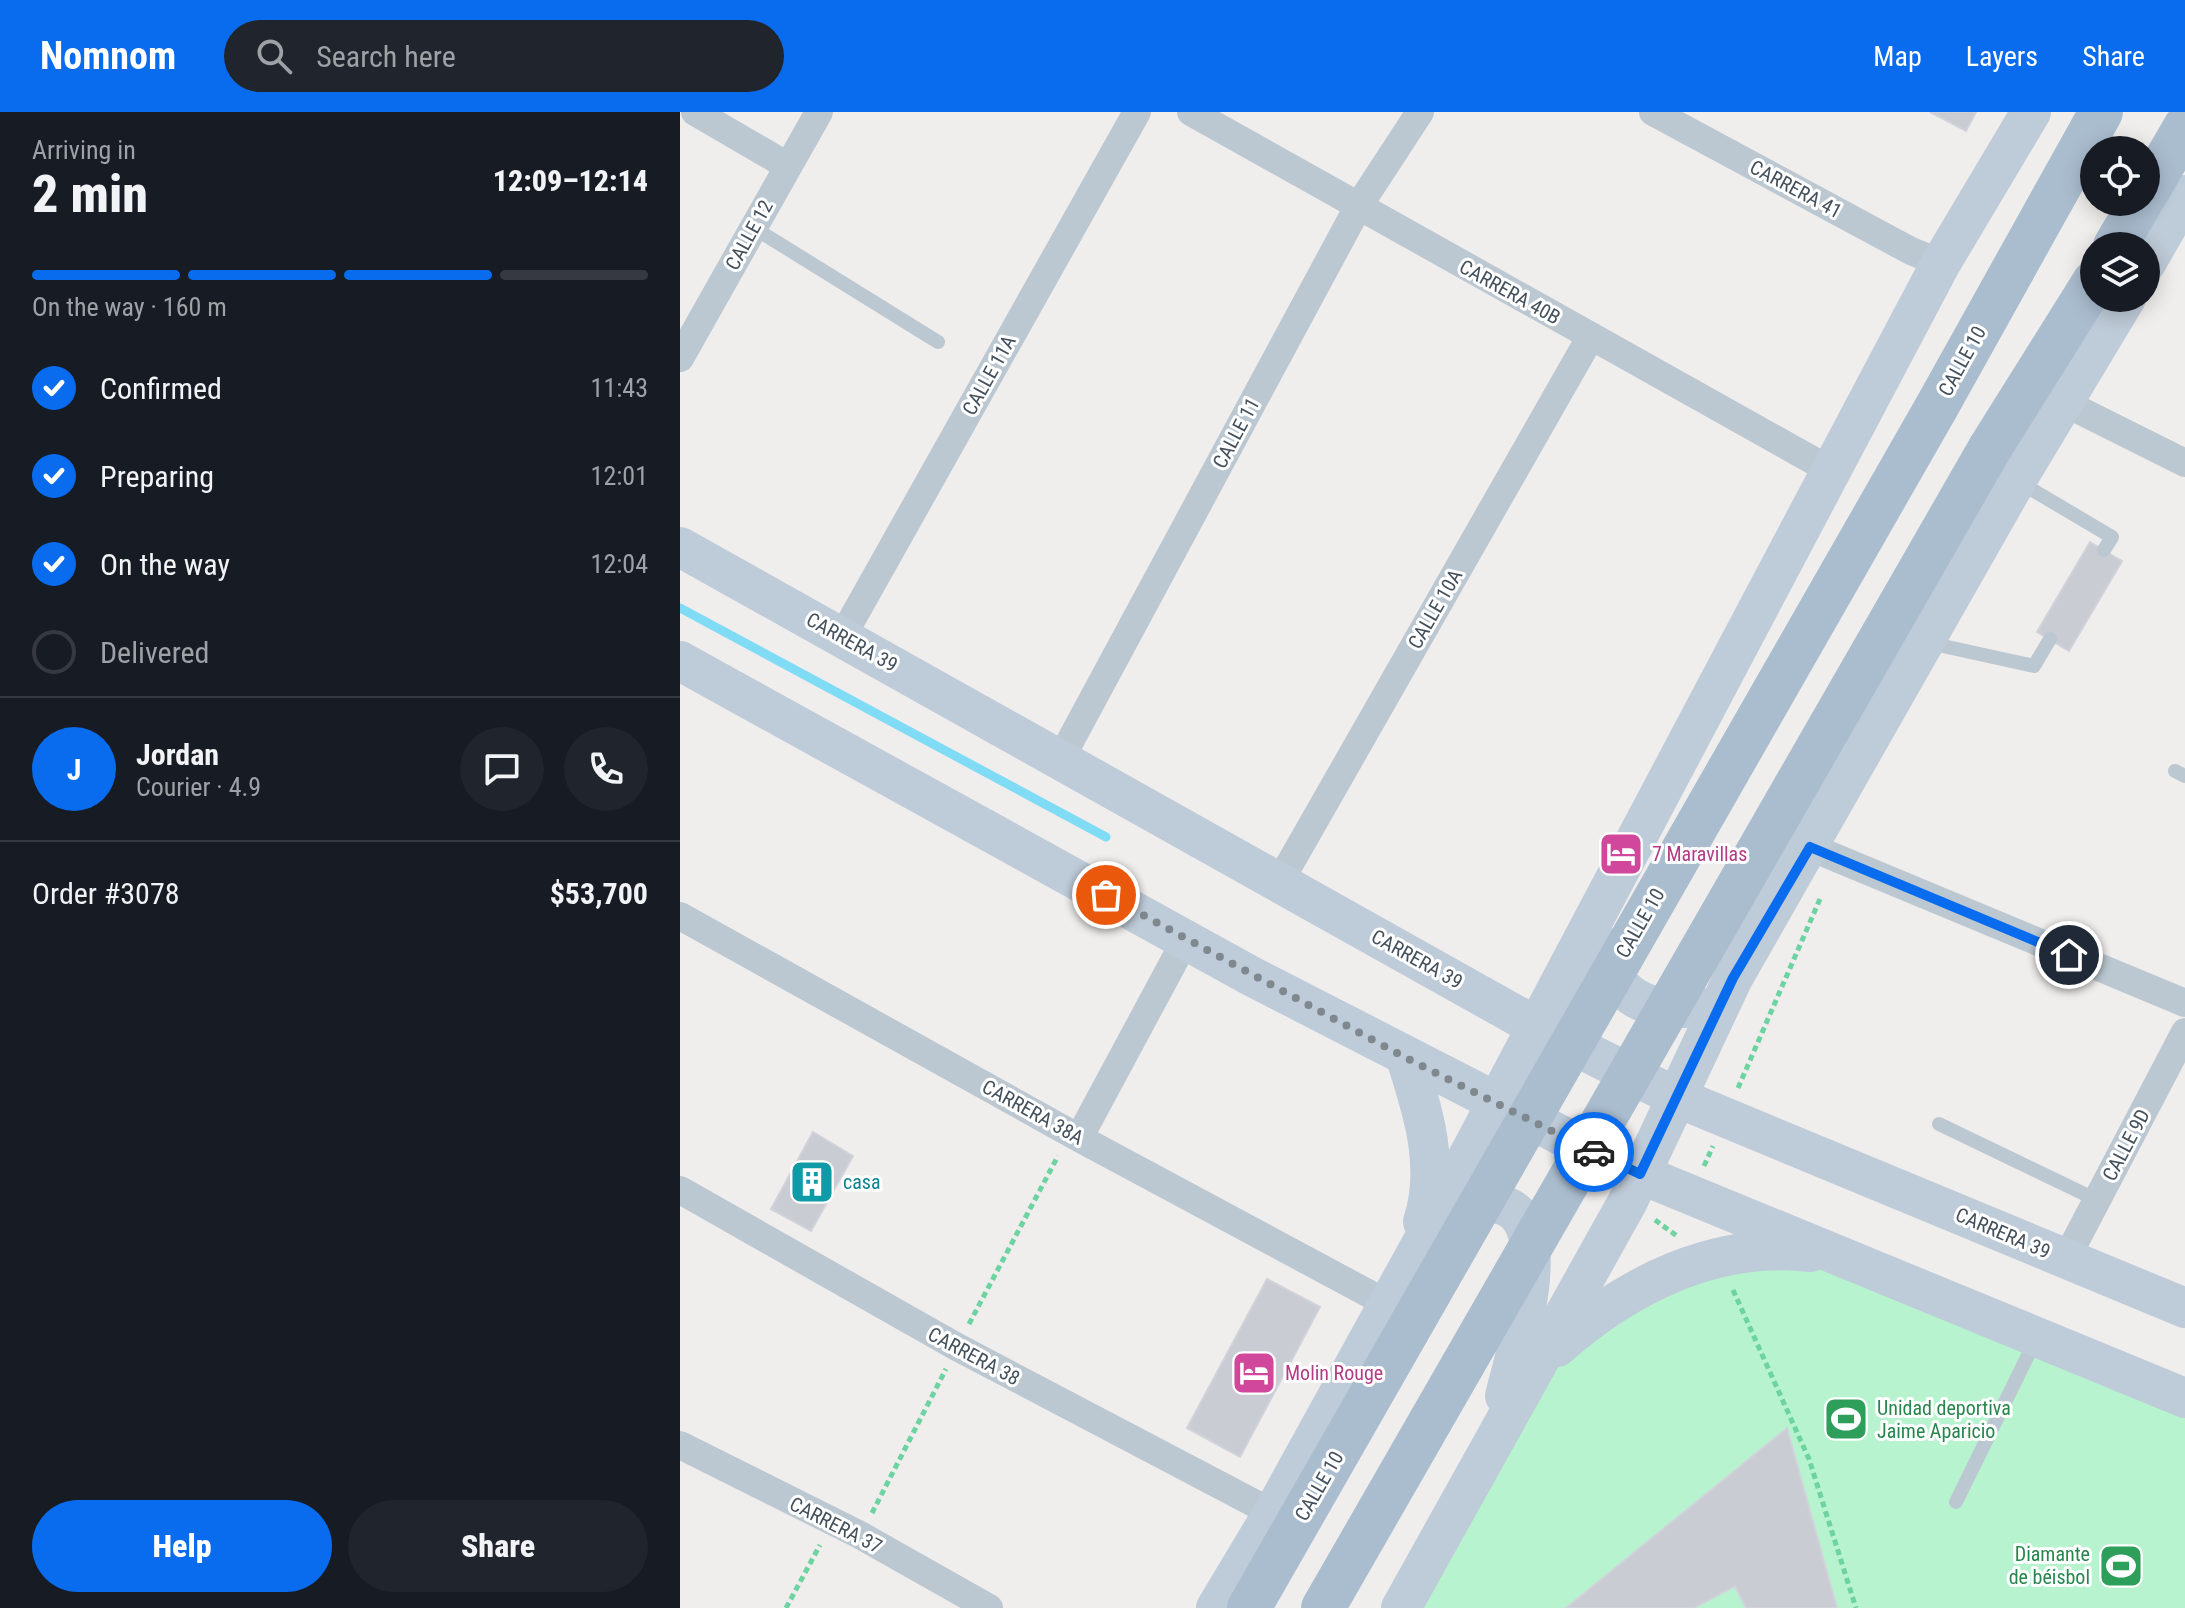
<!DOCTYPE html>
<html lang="en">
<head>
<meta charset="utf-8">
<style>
  body { margin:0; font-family:"Roboto Condensed",sans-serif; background:#20242c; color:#f1f3f6; height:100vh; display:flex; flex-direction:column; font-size:30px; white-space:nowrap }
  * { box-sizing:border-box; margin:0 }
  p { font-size:26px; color:#9ea1a6 }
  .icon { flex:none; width:44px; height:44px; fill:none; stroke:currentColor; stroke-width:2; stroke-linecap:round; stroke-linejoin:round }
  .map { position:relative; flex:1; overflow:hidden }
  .panel { display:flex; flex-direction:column; background:#171b24; width:680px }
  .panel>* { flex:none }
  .buttons { position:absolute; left:1400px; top:24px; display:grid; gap:16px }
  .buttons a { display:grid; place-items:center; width:80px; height:80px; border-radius:50%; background:#171b24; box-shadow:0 4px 20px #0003; font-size:40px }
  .pin { position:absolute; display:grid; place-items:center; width:68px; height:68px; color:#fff; margin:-34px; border:4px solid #fff; border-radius:50%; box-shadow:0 2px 8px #0007 }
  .courier { position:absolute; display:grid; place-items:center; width:80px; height:80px; margin:-40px; border:6px solid #096cee; border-radius:50%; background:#fff; color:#222; box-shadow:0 2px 10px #0007 }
  .headline em { font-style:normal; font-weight:800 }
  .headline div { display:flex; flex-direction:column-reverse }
  .headline { display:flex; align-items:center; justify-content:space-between; height:136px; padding:0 32px }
  h1 { font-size:52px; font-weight:800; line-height:60px }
  .bar { display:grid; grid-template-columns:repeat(4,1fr); gap:12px 8px; align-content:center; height:96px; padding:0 32px }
  .bar i { height:10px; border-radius:6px; background:#363941 }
  .bar .on { background:#096cee }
  .bar p { grid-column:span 4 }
  .line { display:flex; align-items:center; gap:20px; padding:0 32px; border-top:2px solid #363941 }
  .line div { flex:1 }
  .round { display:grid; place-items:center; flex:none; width:84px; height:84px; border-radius:42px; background:#20242c }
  ol { padding:0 32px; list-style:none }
  li { display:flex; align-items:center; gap:24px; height:88px }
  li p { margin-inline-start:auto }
  li .icon { padding:8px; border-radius:50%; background:#096cee; color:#fff; stroke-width:4 }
  li:last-child { color:#9ea1a6 }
  li i { width:44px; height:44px; border:4px solid #363941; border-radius:50% }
  .cta { display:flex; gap:16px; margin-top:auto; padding:16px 32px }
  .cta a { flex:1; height:92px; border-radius:48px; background:#096cee; color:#fff; font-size:32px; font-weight:800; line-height:92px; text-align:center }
  .cta a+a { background:#20242c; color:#f1f3f6 }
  header { display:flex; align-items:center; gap:48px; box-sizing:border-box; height:112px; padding:0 40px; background:#096cee; color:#fff }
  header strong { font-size:38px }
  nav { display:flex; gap:44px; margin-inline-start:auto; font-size:28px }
  .search { width:560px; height:72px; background:#20242c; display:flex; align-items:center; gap:20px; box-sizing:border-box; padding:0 28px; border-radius:44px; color:#9ea1a6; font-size:30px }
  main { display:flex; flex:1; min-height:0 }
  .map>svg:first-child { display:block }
</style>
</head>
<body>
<header>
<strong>Nomnom</strong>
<div class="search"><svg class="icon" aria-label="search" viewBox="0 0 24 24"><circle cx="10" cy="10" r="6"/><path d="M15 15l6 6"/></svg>Search here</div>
<nav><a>Map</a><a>Layers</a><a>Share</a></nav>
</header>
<main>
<section class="panel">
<div class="headline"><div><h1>2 min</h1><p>Arriving in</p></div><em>12:09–12:14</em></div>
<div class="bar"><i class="on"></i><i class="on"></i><i class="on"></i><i></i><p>On the way · 160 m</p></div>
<ol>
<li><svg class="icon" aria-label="check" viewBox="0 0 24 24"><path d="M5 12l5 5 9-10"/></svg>Confirmed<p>11:43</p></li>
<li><svg class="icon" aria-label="check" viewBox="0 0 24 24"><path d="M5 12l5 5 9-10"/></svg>Preparing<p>12:01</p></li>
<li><svg class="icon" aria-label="check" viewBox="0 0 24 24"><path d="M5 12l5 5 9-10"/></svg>On the way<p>12:04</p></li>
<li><i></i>Delivered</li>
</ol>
<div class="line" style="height:144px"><b class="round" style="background:#096cee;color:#fff">J</b><div><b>Jordan</b><p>Courier · 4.9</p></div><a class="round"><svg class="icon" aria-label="chat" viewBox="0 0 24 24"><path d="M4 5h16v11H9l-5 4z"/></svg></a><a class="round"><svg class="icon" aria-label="phone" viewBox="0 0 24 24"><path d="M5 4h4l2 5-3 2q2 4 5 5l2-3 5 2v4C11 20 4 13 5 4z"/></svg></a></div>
<div class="line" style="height:104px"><div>Order #3078</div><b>$53,700</b></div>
<div class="cta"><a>Help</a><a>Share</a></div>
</section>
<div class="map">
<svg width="1505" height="1496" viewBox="0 0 1505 1496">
  <rect width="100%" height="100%" fill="#f0eded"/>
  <!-- green -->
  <path fill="#b7f3ce" d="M1097,1136l408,150v210h-784l187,-289z"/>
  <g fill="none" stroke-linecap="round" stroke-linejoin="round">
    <!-- stream -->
    <path stroke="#80dbf4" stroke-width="9" d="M0,496l426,229"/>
  </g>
  <!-- building -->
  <path fill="#c9ccd3" stroke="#d1d3da" stroke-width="2" d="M1250,0h46l-10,19z
    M1410,430l32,19 -53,90 -32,-19z
    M133,1020l40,24 -42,75 -40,-22z
    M587,1167l53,28 -80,150 -53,-29z
    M1107,1316l50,180h-91l-11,-22 -41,22h-128z"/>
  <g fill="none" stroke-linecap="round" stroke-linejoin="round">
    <!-- path -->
    <path stroke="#6cd3a1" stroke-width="5" stroke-dasharray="6 4" stroke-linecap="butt" d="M1058,976l82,-189
      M1024,1054l9,-20
      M975,1108l22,16
      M1053,1178l76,169 47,149
      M289,1212l89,-168
      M192,1401l74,-144
      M106,1496l34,-63"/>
    <!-- lane -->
    <path stroke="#bcc8d1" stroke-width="14" d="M74,116l184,114
      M1339,370l93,55 -8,13
      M1249,531l105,23 16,-27
      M1495,659l10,5
      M1259,1012l158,76
      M1276,1390l79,-161"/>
    <!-- street -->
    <path stroke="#bcc8d1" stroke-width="28" d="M15,0l93,54
      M511,0l639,358
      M973,0l258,139 30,12
      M0,246l139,-246
      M1385,291l120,60
      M162,525l295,-525
      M380,648l298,-553 62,-95
      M1130,735l375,156
      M600,769l311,-545
      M0,804l399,222 309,166
      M399,1026l107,-199
      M0,1078l277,157 316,166
      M1386,1147l119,-227
      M0,1333l180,90 129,73"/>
    <!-- secondary -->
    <path stroke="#becbd8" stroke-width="40" d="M1466,151l39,-68
      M0,435l857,480 139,70 509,211
      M0,549l571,315 333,171 56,27 545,224
      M923,834c6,48 48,70 93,60
      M726,946c17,53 35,109 17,164
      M770,1100c128,-50 69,126 55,184
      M877,1235c70,-62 158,-106 253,-95
      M536,1496l57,-95 160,-290 508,-960 90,-151
      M721,1496l227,-407 105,-223 283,-497 110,-183"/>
    <!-- primary -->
    <path stroke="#aabdcf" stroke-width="44" d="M1466,82l39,-67
      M1435,134l26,-44
      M1256,296l165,-296
      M1310,336l104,-166"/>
    <!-- primary-bridge -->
    <path stroke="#aabdcf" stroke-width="44" d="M569,1496l687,-1200
      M643,1496l667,-1160"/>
  </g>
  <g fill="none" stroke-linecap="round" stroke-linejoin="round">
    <!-- done -->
    <path stroke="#80888f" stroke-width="8" stroke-dasharray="0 14.4" d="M426,783l300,163 188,94"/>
    <!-- route -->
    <path stroke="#096cee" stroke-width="10" d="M914,1040l46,22 93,-196 77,-131 259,108"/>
  </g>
  <!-- icons -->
  <defs>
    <g id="hotel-square" transform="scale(2.3)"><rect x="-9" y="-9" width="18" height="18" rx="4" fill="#d1479c" stroke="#fff"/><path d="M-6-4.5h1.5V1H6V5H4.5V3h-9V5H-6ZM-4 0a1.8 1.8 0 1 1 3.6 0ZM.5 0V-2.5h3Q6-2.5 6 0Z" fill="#fff"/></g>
    <g id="building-square" transform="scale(2.3)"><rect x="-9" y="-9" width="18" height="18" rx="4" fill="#0f9aa8" stroke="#fff"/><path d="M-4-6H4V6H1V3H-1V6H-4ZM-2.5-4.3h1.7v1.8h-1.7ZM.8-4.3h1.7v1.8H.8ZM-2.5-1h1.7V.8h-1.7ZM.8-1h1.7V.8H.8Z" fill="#fff"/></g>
    <g id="stadium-square" transform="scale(2.3)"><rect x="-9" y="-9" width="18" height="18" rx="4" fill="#2e9e5b" stroke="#fff"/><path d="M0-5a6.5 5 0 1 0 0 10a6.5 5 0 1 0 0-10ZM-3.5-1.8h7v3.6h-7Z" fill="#fff"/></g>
  </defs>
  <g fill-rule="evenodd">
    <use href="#hotel-square" x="941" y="742"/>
    <use href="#building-square" x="132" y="1070"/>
    <use href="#hotel-square" x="574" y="1261"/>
    <use href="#stadium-square" x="1166" y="1307"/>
    <use href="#stadium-square" x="1441" y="1454"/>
  </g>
  <g text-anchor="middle" stroke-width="6" stroke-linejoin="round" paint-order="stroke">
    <!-- street labels -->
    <g font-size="20" fill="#44515c" stroke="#fff">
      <text transform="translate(1116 77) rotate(28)" y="7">CARRERA 41</text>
      <text transform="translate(69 123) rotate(-61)" y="7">CALLE 12</text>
      <text transform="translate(830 180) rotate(29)" y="7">CARRERA 40B</text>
      <text transform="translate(1282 249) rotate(-61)" y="7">CALLE 10</text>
      <text transform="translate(309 263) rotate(-61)" y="7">CALLE 11A</text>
      <text transform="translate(556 321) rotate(-62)" y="7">CALLE 11</text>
      <text transform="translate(755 497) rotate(-60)" y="7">CALLE 10A</text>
      <text transform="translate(172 530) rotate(29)" y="7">CARRERA 39</text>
      <text transform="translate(960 811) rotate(-60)" y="7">CALLE 10</text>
      <text transform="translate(737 847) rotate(29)" y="7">CARRERA 39</text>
      <text transform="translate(353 1000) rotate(29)" y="7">CARRERA 38A</text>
      <text transform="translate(1446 1033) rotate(-62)" y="7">CALLE 9D</text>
      <text transform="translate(1323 1121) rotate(23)" y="7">CARRERA 39</text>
      <text transform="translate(294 1244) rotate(28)" y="7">CARRERA 38</text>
      <text transform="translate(639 1374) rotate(-60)" y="7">CALLE 10</text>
      <text transform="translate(156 1413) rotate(27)" y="7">CARRERA 37</text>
    </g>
    <!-- hotel labels -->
    <g font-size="20" fill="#b23c85" stroke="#fff" text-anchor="start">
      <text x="972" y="749">7 Maravillas</text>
      <text x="605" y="1268">Molin Rouge</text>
    </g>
    <!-- culture labels -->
    <g font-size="20" fill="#0d838f" stroke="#fff" text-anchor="start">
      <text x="163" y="1077">casa</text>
    </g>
    <!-- leisure labels -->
    <g font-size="20" fill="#27864d" stroke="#fff" text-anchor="start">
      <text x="1197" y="1303">Unidad deportiva<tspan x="1197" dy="23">Jaime Aparicio</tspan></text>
      <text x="1410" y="1449" text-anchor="end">Diamante<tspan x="1410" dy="23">de béisbol</tspan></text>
    </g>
  </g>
</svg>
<div class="buttons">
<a><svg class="icon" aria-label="locate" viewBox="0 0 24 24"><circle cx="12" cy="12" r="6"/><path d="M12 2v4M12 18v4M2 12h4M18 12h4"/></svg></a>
<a><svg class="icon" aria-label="layers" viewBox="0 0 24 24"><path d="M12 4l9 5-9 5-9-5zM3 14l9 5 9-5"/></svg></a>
</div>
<div class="pin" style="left:426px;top:783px;background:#ea580c"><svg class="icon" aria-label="bag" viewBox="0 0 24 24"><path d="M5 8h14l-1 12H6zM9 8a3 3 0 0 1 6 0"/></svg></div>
<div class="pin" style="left:1389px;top:843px;background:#1f2937"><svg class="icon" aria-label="home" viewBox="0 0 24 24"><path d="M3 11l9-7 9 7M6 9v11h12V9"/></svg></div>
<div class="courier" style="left:914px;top:1040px"><svg class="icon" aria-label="car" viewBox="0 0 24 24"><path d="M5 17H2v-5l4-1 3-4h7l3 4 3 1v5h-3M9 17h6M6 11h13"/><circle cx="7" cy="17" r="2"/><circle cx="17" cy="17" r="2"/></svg></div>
</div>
</main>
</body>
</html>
